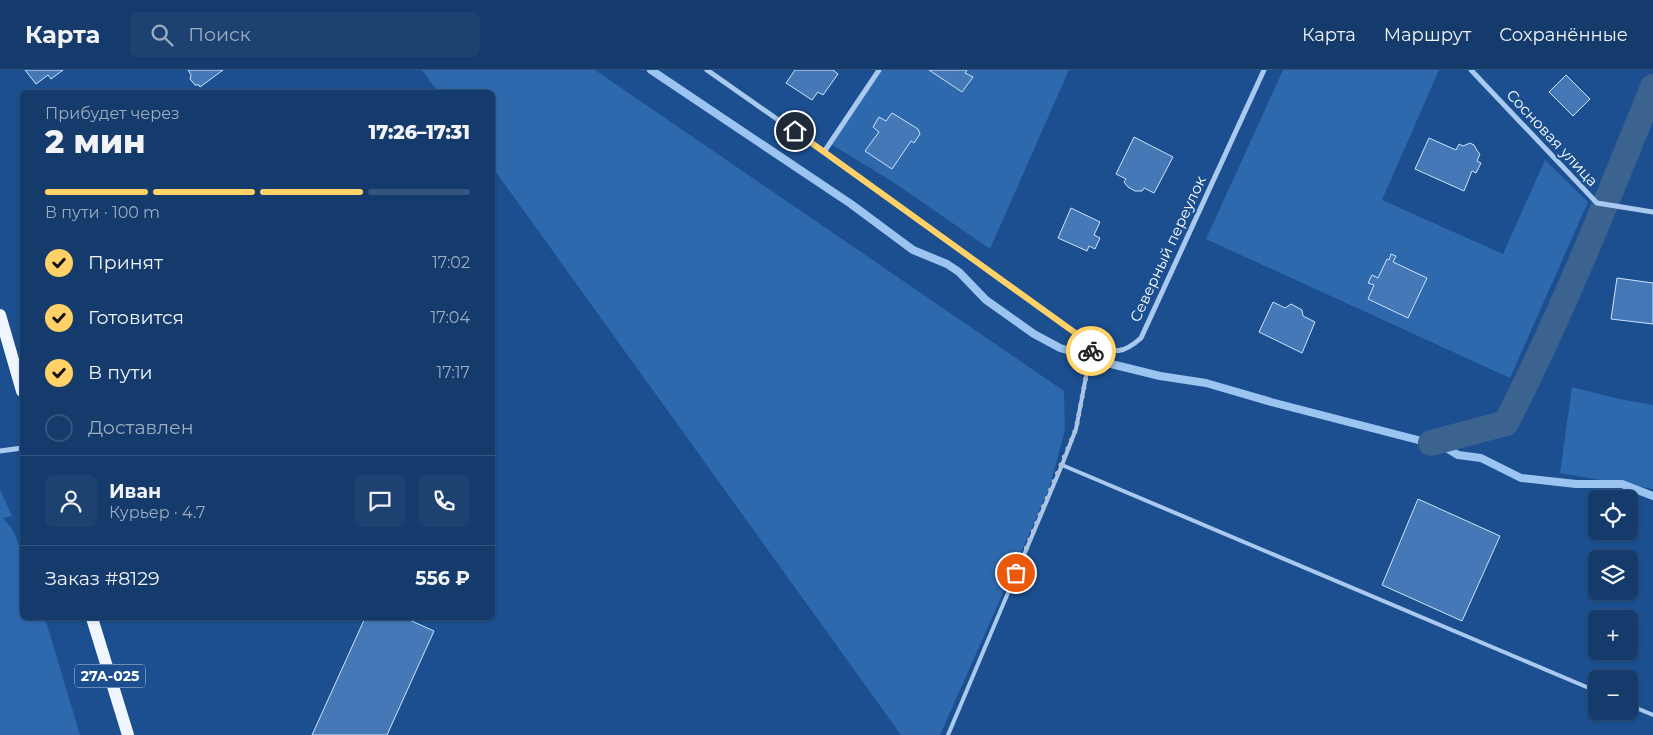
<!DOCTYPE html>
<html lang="ru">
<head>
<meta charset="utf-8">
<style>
  body { margin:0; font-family:Montserrat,sans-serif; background:#1d4271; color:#f1f3f6; height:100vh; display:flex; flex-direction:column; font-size:19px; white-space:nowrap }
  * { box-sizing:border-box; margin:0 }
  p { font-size:16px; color:#9dadc1 }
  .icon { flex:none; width:28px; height:28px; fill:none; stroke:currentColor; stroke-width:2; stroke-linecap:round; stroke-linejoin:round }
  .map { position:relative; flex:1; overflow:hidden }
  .drawer { position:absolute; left:20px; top:20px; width:475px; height:530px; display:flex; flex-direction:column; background:#143b6b; border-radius:8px; box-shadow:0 1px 4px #0004,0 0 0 1px #33557e }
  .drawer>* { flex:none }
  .controls { position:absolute; left:1588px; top:420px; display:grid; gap:10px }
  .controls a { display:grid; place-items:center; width:50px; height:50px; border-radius:8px; background:#143b6b; box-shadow:0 1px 4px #0004,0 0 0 1px #33557e; font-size:25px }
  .pin { position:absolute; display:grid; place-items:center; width:42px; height:42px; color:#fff; margin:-21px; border:2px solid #fff; border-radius:50%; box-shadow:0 1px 5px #0007 }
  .courier { position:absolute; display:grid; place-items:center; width:50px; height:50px; margin:-25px; border:4px solid #ffd166; border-radius:50%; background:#fff; color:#222; box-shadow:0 1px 6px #0007 }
  .head em { font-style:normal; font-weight:800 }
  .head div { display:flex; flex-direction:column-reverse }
  .head { display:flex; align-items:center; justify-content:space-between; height:85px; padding:0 25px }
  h1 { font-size:32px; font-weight:800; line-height:38px }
  .bar { display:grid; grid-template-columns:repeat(4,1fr); gap:8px 5px; align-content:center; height:60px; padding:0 25px }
  .bar i { height:6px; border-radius:4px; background:#33557e }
  .bar .current { background:#ffd166 }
  .bar p { grid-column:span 4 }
  .line { display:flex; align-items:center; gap:12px; padding:0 25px; border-top:1px solid #33557e }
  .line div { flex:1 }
  .round { display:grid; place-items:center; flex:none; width:52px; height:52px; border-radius:8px; background:#1d4271 }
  ol { padding:0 25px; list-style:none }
  li { display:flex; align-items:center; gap:15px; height:55px }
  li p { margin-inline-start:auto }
  li .icon { padding:5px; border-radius:50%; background:#ffd166; color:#111; stroke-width:4 }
  li:last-child { color:#9dadc1 }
  li i { width:28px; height:28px; border:2px solid #33557e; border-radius:50% }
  header { display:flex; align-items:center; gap:30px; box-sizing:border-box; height:70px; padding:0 25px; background:#143b6b; border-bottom:1px solid #33557e }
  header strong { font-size:24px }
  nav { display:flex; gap:28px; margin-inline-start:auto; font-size:18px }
  .search { width:350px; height:45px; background:#1d4271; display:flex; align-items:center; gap:12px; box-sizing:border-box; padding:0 18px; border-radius:8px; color:#9dadc1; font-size:19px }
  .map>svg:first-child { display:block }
</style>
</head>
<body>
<header>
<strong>Карта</strong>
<div class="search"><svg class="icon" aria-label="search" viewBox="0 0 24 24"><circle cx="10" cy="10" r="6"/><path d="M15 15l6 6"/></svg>Поиск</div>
<nav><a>Карта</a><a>Маршрут</a><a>Сохранённые</a></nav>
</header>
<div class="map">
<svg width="1653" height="665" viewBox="0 0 1653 665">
  <rect width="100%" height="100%" fill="#1b4f8f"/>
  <!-- green -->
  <path fill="#2e69ad" d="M422,0h173l469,321 1,39 -16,59 -109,246h-39l-408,-567 -1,-76h-54z
    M879,0h190l-79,179 -97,-67 -64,-39z
    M1283,0h156l-57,130 121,54 42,-94 43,42 -78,176 -304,-139z
    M1572,317l47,12 34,6v84l-93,-16z
    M0,420l12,26 -9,2c26,25 19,67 19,100h23l35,117h-80z"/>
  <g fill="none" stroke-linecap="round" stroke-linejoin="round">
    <!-- stream -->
    <path stroke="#9cc4f0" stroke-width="8" d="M651,0l200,134 62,46 34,14 12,8 27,28 48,34 26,14 20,6
      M1103,292l57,14 46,7 65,19 174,45 13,8 23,3 40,20 55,6h46l31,12"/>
    <!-- canal -->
    <path stroke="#3c6290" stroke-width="26" d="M1431,373l75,-20c56,-109 101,-223 147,-336"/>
  </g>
  <!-- building -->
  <path fill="#4478b7" stroke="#cfe3fa" d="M25,0h38l-12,9 -3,-4 -12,9z
    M188,0h35l-23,17 -1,-2h-4l-5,-6 1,-4z
    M795,0h38l5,4 -15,21 -5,-3 -6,8 -26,-17z
    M929,0h38l-2,3 8,4 -11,15z
    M1566,5l24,24 -17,17 -24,-24z
    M892,43l26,16 2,5 -6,9 -3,-2 -19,28 -27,-18 14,-19 -6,-5 6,-10 7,4z
    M1134,67l39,20 -19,36 -10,-5 -2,3h-7l-7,-4 -4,-5 2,-3 -10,-5z
    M1429,68l27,12 3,-6 4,2 7,-3 4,2 4,7 2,2 -3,7 4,2 -5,10 -4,-2 -8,20 -49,-22z
    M1071,138l29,14 -6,13 6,3 -5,11 -6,-3 -2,5 -29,-13z
    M1391,184l5,2 -3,6 34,16 -19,40 -40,-19 6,-14 -6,-2 4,-8 6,3 9,-19 2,1z
    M1617,208l36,5v41l-42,-5z
    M1273,232l12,6 6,-4 11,6 1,6 12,6 -13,31 -43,-21z
    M1418,429l82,37 -38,85 -80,-36z
    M365,548h40l29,13 -47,104h-75z"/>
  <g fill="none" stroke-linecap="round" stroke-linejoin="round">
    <!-- service -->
    <path stroke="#a9c9ee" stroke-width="4" d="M1062,395l534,226
      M1629,635l24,10
      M948,665l114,-270 14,-36 16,-84"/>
    <!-- minor -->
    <path stroke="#a9c9ee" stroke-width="5" d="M707,0l117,82 268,193c23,7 30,10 49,-7l123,-268
      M1471,0l126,133 56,9
      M824,82l55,-82
      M0,381l22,-3"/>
    <!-- primary -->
    <path stroke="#f0f6ff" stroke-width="12" d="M0,245l22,76
      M92,548l36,117"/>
  </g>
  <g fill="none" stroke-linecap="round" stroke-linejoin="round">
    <!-- done -->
    <path stroke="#afc1d8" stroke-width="5" stroke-dasharray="0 9" d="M1016,503l60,-144 15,-78"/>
    <!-- route -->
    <path stroke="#ffd166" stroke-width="6" d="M795,61l297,214 -1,6"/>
  </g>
  <g text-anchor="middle" stroke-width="4.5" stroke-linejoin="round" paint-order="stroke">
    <!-- shield labels -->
    <rect fill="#1b4f8f" stroke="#bbcadd" stroke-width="1" x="75" y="594.5" width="70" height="23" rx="4"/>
    <g font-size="14" font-weight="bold" fill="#fff">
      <text x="110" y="611">27А-025</text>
    </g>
    <!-- street labels -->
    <g font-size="15" fill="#fff" stroke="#1b4f8f">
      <text transform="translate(1552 68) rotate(47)" y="5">Сосновая улица</text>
      <text transform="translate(1168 179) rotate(-65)" y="5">Северный переулок</text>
    </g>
  </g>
</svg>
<div class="controls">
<a><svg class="icon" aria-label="locate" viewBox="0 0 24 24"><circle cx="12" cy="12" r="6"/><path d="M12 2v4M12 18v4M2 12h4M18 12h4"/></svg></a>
<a><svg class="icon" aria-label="layers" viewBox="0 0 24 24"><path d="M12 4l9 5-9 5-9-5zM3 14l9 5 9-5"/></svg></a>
<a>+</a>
<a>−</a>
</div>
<div class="pin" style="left:1016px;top:503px;background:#ea580c"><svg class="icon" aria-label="bag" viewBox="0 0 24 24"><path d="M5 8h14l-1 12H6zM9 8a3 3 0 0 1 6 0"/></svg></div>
<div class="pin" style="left:795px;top:61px;background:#1f2937"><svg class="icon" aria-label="home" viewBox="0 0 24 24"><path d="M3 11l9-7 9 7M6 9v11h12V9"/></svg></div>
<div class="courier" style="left:1091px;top:281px"><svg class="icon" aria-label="bike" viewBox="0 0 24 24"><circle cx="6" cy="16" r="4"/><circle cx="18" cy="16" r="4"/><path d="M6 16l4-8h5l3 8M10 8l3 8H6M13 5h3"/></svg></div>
<section class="drawer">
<div class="head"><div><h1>2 мин</h1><p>Прибудет через</p></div><em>17:26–17:31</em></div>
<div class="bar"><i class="current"></i><i class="current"></i><i class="current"></i><i></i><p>В пути · 100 m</p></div>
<ol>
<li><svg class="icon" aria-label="check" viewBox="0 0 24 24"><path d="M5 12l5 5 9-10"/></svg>Принят<p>17:02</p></li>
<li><svg class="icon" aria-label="check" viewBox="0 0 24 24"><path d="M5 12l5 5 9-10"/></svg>Готовится<p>17:04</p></li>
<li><svg class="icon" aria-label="check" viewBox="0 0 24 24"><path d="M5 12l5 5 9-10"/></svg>В пути<p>17:17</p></li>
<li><i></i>Доставлен</li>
</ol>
<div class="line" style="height:90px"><a class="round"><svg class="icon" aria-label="person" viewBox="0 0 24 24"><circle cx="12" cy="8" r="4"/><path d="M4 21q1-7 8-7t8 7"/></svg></a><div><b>Иван</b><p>Курьер · 4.7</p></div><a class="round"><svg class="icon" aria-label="chat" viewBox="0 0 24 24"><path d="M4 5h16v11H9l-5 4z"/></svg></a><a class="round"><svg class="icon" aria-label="phone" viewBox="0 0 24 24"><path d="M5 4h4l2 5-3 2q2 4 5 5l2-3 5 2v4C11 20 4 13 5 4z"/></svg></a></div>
<div class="line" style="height:65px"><div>Заказ #8129</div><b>556 ₽</b></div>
</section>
</div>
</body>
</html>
